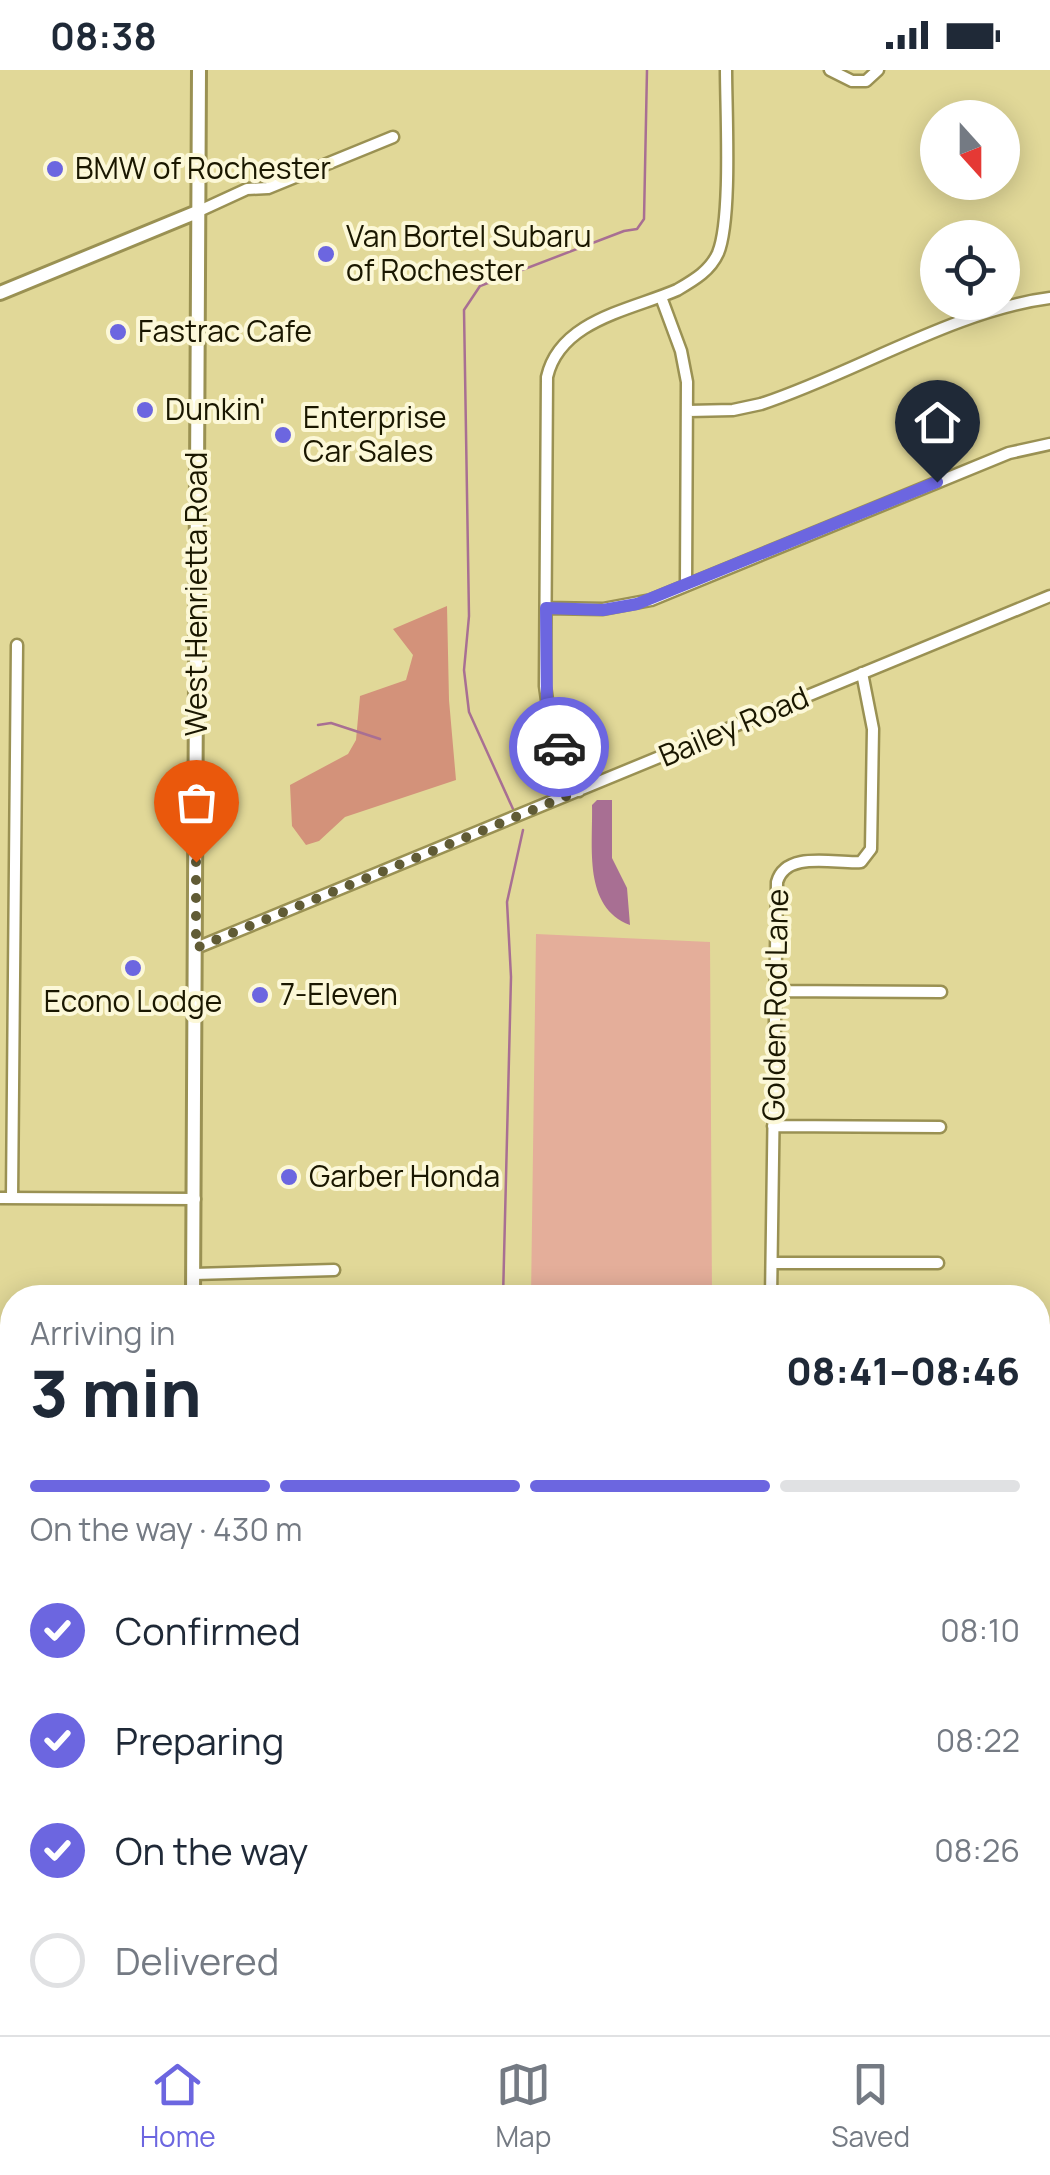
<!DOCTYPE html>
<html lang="en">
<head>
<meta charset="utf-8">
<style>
  body { margin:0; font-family:Manrope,sans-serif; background:#f2f2f3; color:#1f2937; height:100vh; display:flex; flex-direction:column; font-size:38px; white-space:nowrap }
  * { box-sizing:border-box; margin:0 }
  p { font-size:32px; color:#747a83 }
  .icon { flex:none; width:55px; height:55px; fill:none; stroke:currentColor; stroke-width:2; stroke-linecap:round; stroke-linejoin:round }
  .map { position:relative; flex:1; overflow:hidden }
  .side { position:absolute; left:0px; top:1215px; width:1050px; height:750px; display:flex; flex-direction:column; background:#fff; border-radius:40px 40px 0 0; box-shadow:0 5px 25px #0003 }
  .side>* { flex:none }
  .needle { width:65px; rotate:159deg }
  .controls { position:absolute; left:920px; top:30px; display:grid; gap:20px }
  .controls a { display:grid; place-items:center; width:100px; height:100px; border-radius:50%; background:#fff; box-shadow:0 5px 25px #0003; font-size:50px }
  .pin { position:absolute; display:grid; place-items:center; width:85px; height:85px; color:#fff; margin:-102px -42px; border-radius:50% 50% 50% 0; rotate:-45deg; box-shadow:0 0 10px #0007 }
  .pin .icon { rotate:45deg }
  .courier { position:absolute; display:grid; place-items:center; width:100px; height:100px; margin:-50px; border:8px solid #6c66e0; border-radius:50%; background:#fff; color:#222; box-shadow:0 2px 12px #0007 }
  .headline em { font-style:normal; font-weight:800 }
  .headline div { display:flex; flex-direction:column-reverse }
  .headline { display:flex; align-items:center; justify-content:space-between; height:170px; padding:0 30px }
  h1 { font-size:65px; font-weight:800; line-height:75px }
  .bar { display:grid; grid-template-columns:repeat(4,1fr); gap:15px 10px; align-content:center; height:120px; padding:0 30px }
  .bar i { height:12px; border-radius:8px; background:#e0e1e3 }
  .bar .current { background:#6c66e0 }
  .bar p { grid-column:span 4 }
  ol { padding:0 30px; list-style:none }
  li { display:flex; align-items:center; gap:30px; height:110px }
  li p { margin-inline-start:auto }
  li .icon { padding:10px; border-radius:50%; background:#6c66e0; color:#fff; stroke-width:4 }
  li:last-child { color:#747a83 }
  li i { width:55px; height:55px; border:5px solid #e0e1e3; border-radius:50% }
  .status { display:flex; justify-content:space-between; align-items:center; height:70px; padding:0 50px; background:#fff; direction:ltr }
  .status svg { height:28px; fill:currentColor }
  .tabs { display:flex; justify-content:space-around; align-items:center; height:140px; border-top:2px solid #e0e1e3; background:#fff; font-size:28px; color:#747a83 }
  .tabs a { display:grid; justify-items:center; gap:5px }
  .tabs .current { color:#6c66e0 }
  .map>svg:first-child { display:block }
</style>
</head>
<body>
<div class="status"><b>08:38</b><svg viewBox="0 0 49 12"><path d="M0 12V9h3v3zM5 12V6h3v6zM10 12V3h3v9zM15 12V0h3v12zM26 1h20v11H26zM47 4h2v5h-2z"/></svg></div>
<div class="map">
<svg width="1050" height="1965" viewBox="0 0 1050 1965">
  <rect width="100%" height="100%" fill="#e1d898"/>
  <!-- green -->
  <path fill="#e4ae9a" d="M536,864l174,8 2,355h-181z
    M1038,1335l12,1v242l-12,3z"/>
  <!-- forest -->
  <path fill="#d3927a" d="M447,536l2,94 7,80 -111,37 -26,24 -13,4 -14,-19 -2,-41 58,-31 8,-14 4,-44 46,-16 7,-25 -20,-26z"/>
  <!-- water -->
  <path fill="#a86f93" d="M597,730h15v58l15,30 3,37c-47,-18 -37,-77 -38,-120z"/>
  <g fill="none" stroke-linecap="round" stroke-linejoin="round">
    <!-- stream -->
    <path stroke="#a86f93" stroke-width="2.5" d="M318,655l13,-2 49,16
      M513,739l-44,-97 -5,-42 5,-54 -5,-306 16,-24 144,-55 13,-2 7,-10 3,-149
      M503,1228l8,-321 -4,-75 16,-72
      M1038,1604l12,-4"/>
    <!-- minor casing -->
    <g stroke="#9a9153" stroke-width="15">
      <path id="minor" d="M830,0l22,11h14l12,-11
        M197,142l50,-23 21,-1 125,-51
        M661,227l20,54 6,31 -1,203
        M688,341l45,-1 28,-6c92,-30 194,-94 289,-106
        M546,538l57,1 48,-9 358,-147 41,-9
        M579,721l-29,-70 -5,-35 2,-309c13,-57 84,-67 130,-87 17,-10 33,-19 41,-37 14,-34 8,-142 8,-183
        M196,878l854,-352
        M775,921l166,1
        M773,1056l167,1
        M0,1128l195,1
        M12,1128l5,-553
        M772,1193h166
        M194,1204l140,-4
        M771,1228l6,-416c9,-32 58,-18 84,-20l10,-13 2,-120 -11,-56
        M1038,1329h12
        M1038,1813l12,-5
        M653,1965l31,-13"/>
    </g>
    <!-- major casing -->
    <g stroke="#9a9153" stroke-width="18">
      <path id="major" d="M0,223l197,-81
        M193,1228l6,-1228
        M188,1965v-13"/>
    </g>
    <!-- minor -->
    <use href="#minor" stroke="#fff" stroke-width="10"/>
    <!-- major -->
    <use href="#major" stroke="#fff" stroke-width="12"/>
    <!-- rail -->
    <path stroke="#615c37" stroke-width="2.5" stroke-dasharray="18 18" stroke-linecap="butt" d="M1038,1629l12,-5"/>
  </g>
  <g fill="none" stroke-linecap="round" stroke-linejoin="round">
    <!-- done -->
    <path stroke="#605b35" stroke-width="10" stroke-dasharray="0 18" d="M196,792v86l383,-157 -20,-44"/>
    <!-- route -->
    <path stroke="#6c66e0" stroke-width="12" d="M559,677l-12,-41 -1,-98 57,2 34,-6 300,-122"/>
  </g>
  <!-- markers -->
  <g fill="#6c66e0" stroke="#fcf8d8" stroke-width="4">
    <circle cx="55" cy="99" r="10"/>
    <circle cx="326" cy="184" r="10"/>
    <circle cx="118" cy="262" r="10"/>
    <circle cx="145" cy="340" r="10"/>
    <circle cx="283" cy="365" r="10"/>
    <circle cx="133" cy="898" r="10"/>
    <circle cx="260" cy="925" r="10"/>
    <circle cx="289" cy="1107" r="10"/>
  </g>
  <g text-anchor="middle" stroke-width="8" stroke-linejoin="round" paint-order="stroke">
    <!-- poi labels -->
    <g font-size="30" fill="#1a1700" stroke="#fcf8d8" text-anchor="start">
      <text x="75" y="109">BMW of Rochester</text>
      <text x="346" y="177">Van Bortel Subaru<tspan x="346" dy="34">of Rochester</tspan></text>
      <text x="138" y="272">Fastrac Cafe</text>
      <text x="165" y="350">Dunkin'</text>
      <text x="303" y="358">Enterprise<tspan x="303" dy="34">Car Sales</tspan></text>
      <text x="280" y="935">7-Eleven</text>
      <text x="133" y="942" text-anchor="middle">Econo Lodge</text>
      <text x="309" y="1117">Garber Honda</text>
    </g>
    <!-- street labels -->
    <g font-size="30" fill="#1a1700" stroke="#fcf8d8">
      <text transform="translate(197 524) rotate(-90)" y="10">West Henrietta Road</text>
      <text transform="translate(734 657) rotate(-23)" y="10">Bailey Road</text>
      <text transform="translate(776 935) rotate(-89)" y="10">Golden Rod Lane</text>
    </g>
  </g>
</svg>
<div class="controls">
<a><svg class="needle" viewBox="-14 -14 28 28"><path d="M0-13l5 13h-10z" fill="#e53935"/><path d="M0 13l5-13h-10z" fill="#747a83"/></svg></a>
<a><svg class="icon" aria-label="locate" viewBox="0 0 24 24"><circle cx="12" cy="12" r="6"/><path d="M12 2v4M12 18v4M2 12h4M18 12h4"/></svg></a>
</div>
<div class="pin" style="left:196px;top:792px;background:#ea580c"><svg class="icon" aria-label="bag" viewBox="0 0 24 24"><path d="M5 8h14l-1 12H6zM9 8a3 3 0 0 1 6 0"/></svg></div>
<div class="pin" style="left:937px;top:412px;background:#1f2937"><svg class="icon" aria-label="home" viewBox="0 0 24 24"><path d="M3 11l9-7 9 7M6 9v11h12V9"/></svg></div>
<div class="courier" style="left:559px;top:677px"><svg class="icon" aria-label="car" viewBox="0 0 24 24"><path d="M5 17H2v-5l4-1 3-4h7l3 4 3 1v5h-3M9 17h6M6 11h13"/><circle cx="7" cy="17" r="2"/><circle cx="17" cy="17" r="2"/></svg></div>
<section class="side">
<div class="headline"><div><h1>3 min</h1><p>Arriving in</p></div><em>08:41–08:46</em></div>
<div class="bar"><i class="current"></i><i class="current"></i><i class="current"></i><i></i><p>On the way · 430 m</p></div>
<ol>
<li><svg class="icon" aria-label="check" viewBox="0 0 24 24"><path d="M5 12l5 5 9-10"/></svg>Confirmed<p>08:10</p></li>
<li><svg class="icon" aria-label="check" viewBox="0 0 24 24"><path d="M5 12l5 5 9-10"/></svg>Preparing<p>08:22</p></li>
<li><svg class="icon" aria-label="check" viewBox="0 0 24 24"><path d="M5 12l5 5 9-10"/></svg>On the way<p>08:26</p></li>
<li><i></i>Delivered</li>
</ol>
</section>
</div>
<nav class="tabs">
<a class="current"><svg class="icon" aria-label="home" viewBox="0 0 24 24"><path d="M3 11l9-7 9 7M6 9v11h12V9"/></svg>Home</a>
<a><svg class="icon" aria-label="map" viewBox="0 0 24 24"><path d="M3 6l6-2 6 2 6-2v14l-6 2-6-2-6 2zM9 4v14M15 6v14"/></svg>Map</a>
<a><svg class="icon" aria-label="saved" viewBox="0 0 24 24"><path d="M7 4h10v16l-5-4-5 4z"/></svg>Saved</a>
</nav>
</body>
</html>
